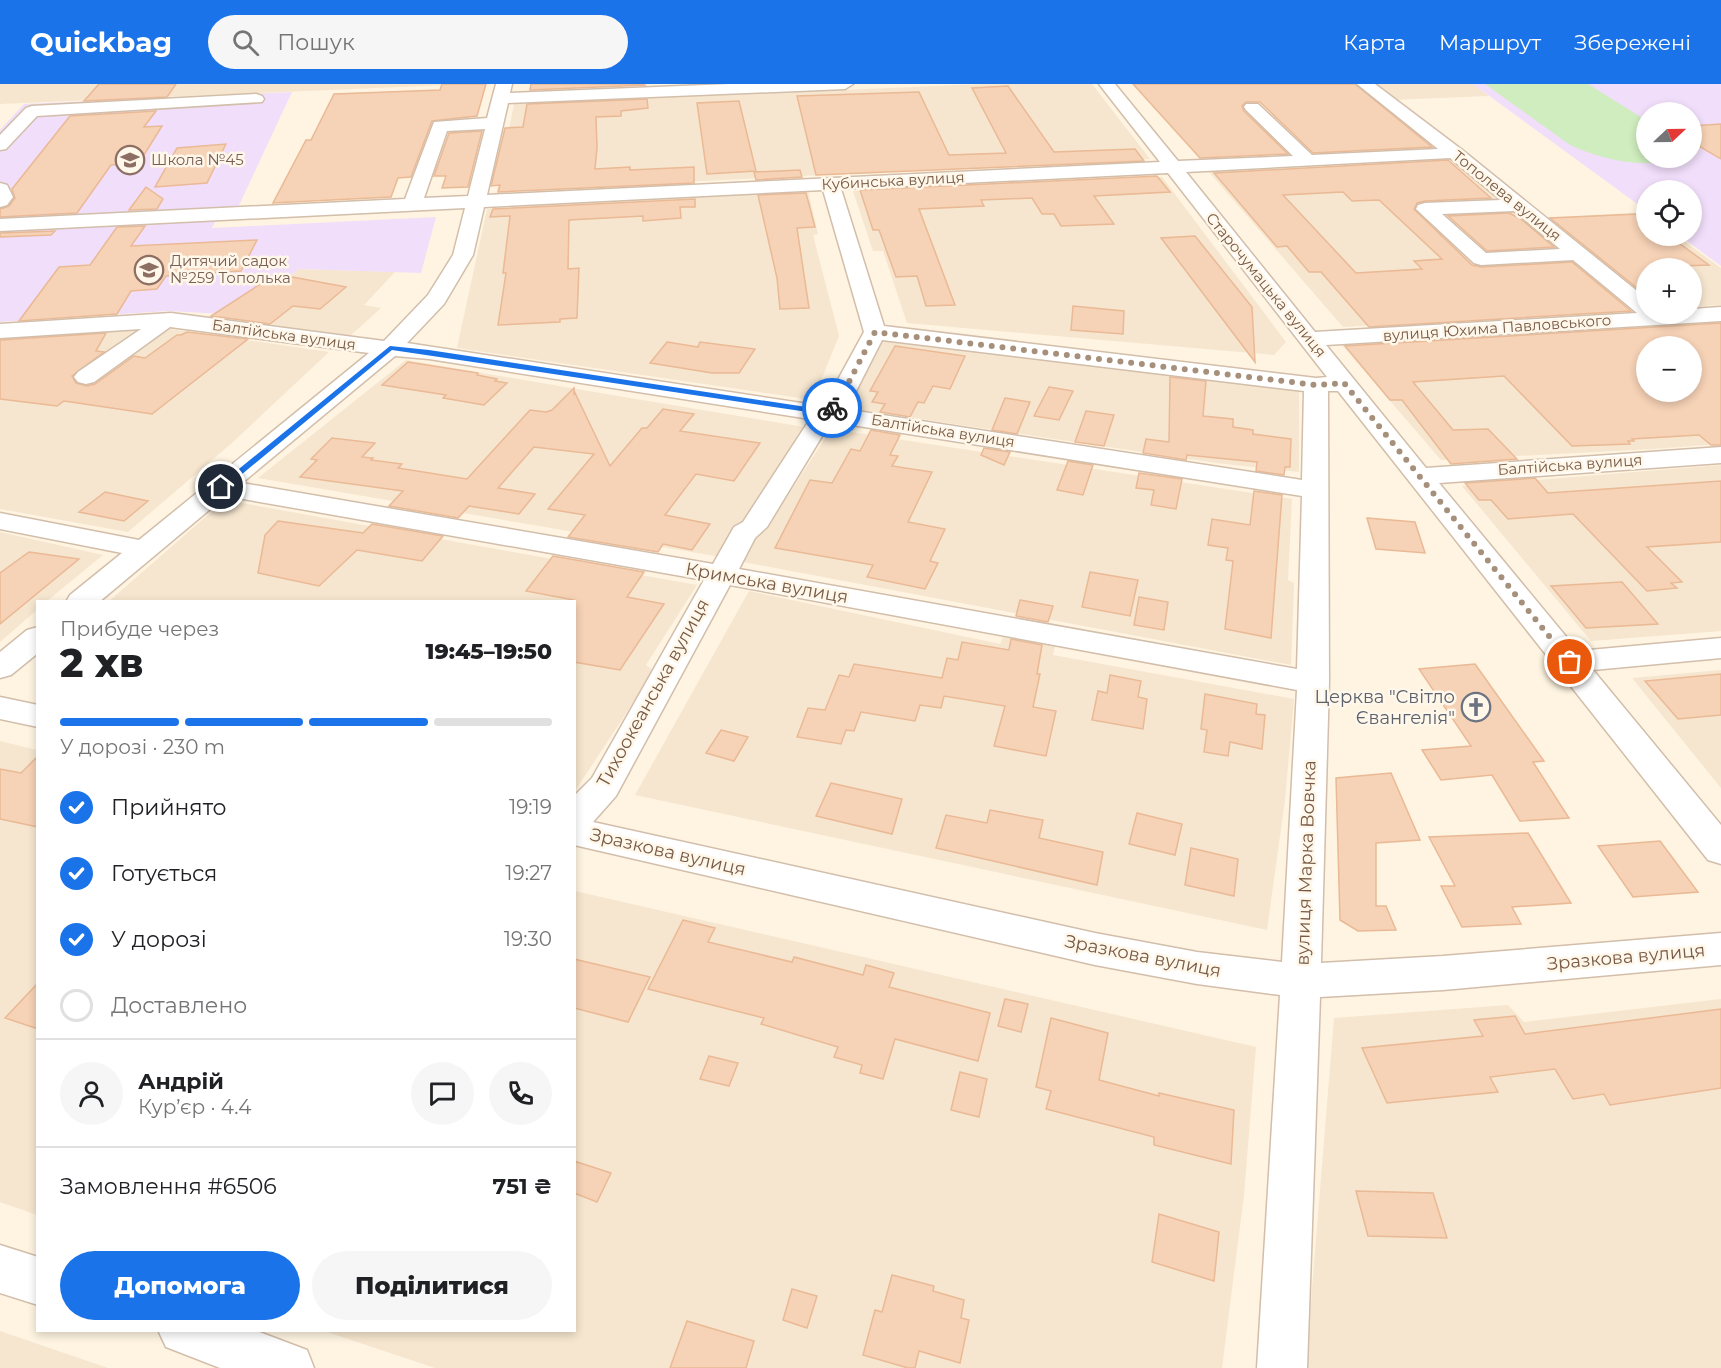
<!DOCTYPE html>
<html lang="uk">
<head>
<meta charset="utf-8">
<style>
  body { margin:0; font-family:Montserrat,sans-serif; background:#f6f6f6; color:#202124; height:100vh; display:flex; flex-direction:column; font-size:22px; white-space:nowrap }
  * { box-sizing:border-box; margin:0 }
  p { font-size:20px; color:#757577 }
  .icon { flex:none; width:33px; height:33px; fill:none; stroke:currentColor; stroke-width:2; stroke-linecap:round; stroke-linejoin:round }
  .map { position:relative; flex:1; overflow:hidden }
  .sheet { position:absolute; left:36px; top:516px; width:540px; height:732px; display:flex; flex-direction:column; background:#fff; border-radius:0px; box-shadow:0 3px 9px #0003 }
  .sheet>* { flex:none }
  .needle { width:39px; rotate:68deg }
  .fabs { position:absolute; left:1636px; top:18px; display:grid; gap:12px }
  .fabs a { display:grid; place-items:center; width:66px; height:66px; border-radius:50%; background:#fff; box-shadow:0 3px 9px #0003; font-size:30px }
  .pin { position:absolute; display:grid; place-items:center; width:51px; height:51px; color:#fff; margin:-26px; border:3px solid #fff; border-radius:50%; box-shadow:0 2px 6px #0007 }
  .courier { position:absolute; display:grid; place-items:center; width:60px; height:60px; margin:-30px; border:4px solid #1a73e8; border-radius:50%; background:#fff; color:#222; box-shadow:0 2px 8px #0007 }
  .headline em { font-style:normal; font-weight:800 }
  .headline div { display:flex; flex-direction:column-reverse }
  .headline { display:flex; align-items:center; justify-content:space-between; height:102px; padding:0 24px }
  h1 { font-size:39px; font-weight:800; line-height:45px }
  .bar { display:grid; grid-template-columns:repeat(4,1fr); gap:9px 6px; align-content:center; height:72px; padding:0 24px }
  .bar i { height:8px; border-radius:4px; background:#e0e0e0 }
  .bar .active { background:#1a73e8 }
  .bar p { grid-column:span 4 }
  .line { display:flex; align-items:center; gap:15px; padding:0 24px; border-top:2px solid #e0e0e0 }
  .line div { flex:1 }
  .round { display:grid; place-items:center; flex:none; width:63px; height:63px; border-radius:32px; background:#f6f6f6 }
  ol { padding:0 24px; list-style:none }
  li { display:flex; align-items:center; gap:18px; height:66px }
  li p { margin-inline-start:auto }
  li .icon { padding:6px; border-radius:50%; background:#1a73e8; color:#fff; stroke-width:4 }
  li:last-child { color:#757577 }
  li i { width:33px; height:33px; border:3px solid #e0e0e0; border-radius:50% }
  .button { display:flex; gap:12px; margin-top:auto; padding:12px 24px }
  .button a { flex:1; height:69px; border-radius:36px; background:#1a73e8; color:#fff; font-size:24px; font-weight:800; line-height:69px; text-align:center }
  .button a+a { background:#f6f6f6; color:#202124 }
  header { display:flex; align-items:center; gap:36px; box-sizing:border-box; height:84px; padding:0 30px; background:#1a73e8; color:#fff }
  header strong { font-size:28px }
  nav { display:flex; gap:33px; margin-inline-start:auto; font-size:21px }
  .search { width:420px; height:54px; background:#f6f6f6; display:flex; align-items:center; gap:15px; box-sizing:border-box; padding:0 21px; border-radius:33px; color:#757577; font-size:22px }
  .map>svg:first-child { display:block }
</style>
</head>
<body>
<header>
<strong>Quickbag</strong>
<div class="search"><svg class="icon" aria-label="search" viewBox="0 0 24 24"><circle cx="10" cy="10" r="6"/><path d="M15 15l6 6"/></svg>Пошук</div>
<nav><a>Карта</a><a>Маршрут</a><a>Збережені</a></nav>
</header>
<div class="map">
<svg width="1721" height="1284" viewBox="0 0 1721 1284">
  <rect width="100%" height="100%" fill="#fef4e1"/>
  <!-- residential -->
  <path fill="#f6e6cf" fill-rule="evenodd" d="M0,0h470l-470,20z
    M982,0h110l58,75 -653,32 17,-87z
    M1370,0h103l16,12 -99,4z
    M1414,78l3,2 40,-1 182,147 -296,17 -134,-155z
    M1162,93l124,165 -12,13 -367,-32 -24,-72h-10l-20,-60z
    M808,107l10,43 -5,1 26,101 -26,64 -356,-52 30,-139 130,-10z
    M1645,128l2,1v23h30l44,32v37l-29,2v-39h-45v32l-101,-82z
    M299,185l96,3 -31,33 17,3 -32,29 -107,-17 1,-5z
    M1721,240v120l-68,5 -212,11 -100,-116zM1647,262h45v46h-45z
    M149,241l-84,62 11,2 88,-61 165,24 -96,90 -105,90 -128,-23v-173z
    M883,256l416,49v83l-83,-9 -369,-55z
    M406,276l206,35 192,32 -39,64 -44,66 -463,-79z
    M831,345l461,70 -4,81 6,3 -3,82 -553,-104 19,-31 8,1z
    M1721,381v166l-130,10 -129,-155z
    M225,416l388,70 84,15 -51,80 8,6 -79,120 -1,-189h-466z
    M0,448l103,23 -56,46 -9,1 -1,8 -37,32z
    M749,507l251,53 3,-7 52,9 -2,9 241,44 -9,101 -18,130 -632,-135z
    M1721,586v118l-89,-110z
    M0,657l37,9v465l-37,-13z
    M575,807l681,156 -12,148 -22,173h-787l-111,-37 250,-1z
    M1721,915v369h-422l12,-67 23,-283 174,-13 16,17z
    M0,1247l108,37h-108z"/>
  <!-- education -->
  <path fill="#f1defa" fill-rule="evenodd" d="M1473,0h248v182l-41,-30h12v-46h-45v21zM1647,28h45v46h-45z
    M292,8l-58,124h-16l-6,12 224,-11 -15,56 -122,-4 -56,46 -75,-4 -168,11v-192l24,-26z"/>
  <!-- green -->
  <path fill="#cfedbe" d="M1485,0h103l59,37v37h30c-32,12 -77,1 -107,-13z"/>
  <!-- building -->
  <path fill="#f6d2b6" stroke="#eab995" stroke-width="1.5" fill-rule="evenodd" d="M99,0h77l-9,13 -83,4z
    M442,0h44l-9,32 -45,5 -21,56 -13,1 -7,19 -118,6 33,-63h5l23,-46 106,-4z
    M531,0h113l1,1 -115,5z
    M1133,0h222l77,63 -119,6 -53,-51h-14l-4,4 2,5 44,43 -88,4z
    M1008,2l46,66 81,-3 9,12 -328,14 -19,-79 122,-4 30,63 57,-2 -34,-65z
    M647,15l1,9 -27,3v5l-25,1 1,31 -2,21 35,-2v3l64,-3v16l-196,9 2,-7 -9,1 14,-58 18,-1 4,-23z
    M739,17l17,70 -49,3 -10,-71z
    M156,27l-12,16 18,-1 -23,37 -28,2 -34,48 -77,4v-8l9,-3 6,-8 -3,-9 58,-73z
    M1721,40v35l-29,-17v-16z
    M482,47l-14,56 -26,1 4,-12h-12l15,-43z
    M226,60l-19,39 -52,4 22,-39z
    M1448,76l43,38 -66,3 -8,2 -3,6 58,56 9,2 91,-5 59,49 -262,16 -48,-55h-12l-22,-26 -10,1 -63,-74zM1343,108l9,9 27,-1 63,59 -28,2 8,8 -66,4 -73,-78z
    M800,86l2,7 -46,3 -2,-8z
    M1157,92l13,16 -76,4 20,28 -53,2 -7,-12h-12l-10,-16 -51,2 3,6 -65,3 36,96 -29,1 -9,-30 -21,1 -17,-47h-6l-13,-40z
    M146,103l17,12 -6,10 -28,1z
    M806,109l9,34 -18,1 12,80 -29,1 -3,-31 -19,-83z
    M695,115v8h-15l1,11 -38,3v-5l-74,4 -1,49 11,-1 -2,50 -17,1v3l-62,3 8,-52h-3l7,-57 -20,1 3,-8z
    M1509,129l12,6 33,28 -67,4 -39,-35z
    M1639,130l8,5v17h22l40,29 -27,1 3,2h-38v28l-97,-78z
    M145,142l-14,20 126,-6 -16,31 -75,5 -9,13 -26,2 -14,23 -98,7 40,-54 31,-2 27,-38z
    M55,147l-4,4 -51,2v-4z
    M1195,152l57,71 3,55 -94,-124z
    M276,190l70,13 -26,22 -27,-3 -23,18 -59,-8z
    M1073,222l51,5 -1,23 -52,-4z
    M1721,239v122h-10l-12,-10 -67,4 2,2h-6l2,3 -58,2 -68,-70 -91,6 40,48 35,-1 29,30 -66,5 -49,-64h-12l-45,-54zM1647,262h45v46h-45z
    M187,248l61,7 -96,75 -88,-13 -7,5 -57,-7v-59l106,-7 -10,18 8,1 -32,24 4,7 11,3 8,-2 39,-28 11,2 32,-23h4z
    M667,258l31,5 2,-5 55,7 -16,24h-27l-62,-10z
    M895,262l70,10 -15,33 -17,-3 -9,17 -6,-1 -8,15 -30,-5 5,-8 -13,-2 6,-10 -8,-1z
    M408,278l70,11 -1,2 20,4 -2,2 12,2 -23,22 -41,-7 3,-3 -64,-10z
    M1170,293l36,4 -3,35 30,3v8l20,3v4l38,5 -1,28h-5l-1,8 -28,-4 1,-9 -70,-7 -1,5 -43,-7 3,-14 23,3z
    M1049,303l24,4 -14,29 -25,-4z
    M574,304v7l1,-2 35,73 32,-38h5l16,-19 31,5 -14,17 80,12 -26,38 -38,-7 -31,41 45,9 -18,26 -29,-6 -5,8 -90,-15 17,-22 -37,-6 46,-55 -60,-7 -36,41 37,6 -16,20 -50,-8 -11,12 -69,-12 14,-15 -103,-14 17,-17 -6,-1 21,-21 43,5 -13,14 11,1 -2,2 31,4 -4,4 69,11 63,-69 16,2 6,-2z
    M1005,314l25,4 -13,32 -25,-4z
    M1086,327l28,4 -10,31 -29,-4z
    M871,346l29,5 -10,20 8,1 -6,10 40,6 -24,50 37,7 -15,32 8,2 -13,26 -58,-12 6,-12 -98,-17 35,-68 22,3 19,-34 9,2z
    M984,364l26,4 -6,13 -23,-10z
    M1068,377l25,4 -10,30 -26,-5z
    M1139,389l43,6 -6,30 -25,-4 3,-15 -18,-2z
    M1535,394l13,15 173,-12v61l-74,5 35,35 -11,1 6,5 -30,3 -74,-77 -65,5 -17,-19h-12l-14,-17z
    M1254,407l28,4 -11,143 -46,-9 8,-68 -7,-1 2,-12 -20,-3 4,-26 38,6z
    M105,408l19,4 24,5 -24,20 -45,-9z
    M1367,434l48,4 10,31 -49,-4z
    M278,437l85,12 9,-9 71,12 -21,25 -65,-11 -38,36 -61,-13 7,-38z
    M29,468l50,7 -79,65v-51z
    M553,472l91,16 -17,25 37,7 -44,66 -46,-8v-62l-48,-9z
    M1090,488l48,8 -8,36 -48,-9z
    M1622,498l36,42 -72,4 -35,-42z
    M1139,513l29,5 -4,28 -30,-5z
    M1020,516l33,6 -5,16 -32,-6z
    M1011,555l31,6 -5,29h3l-7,33 23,4 -10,45 -52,-10 11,-40 -61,-10 -3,12 -21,-3 -5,16 -54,-9 -7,19 -8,-1 -5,14 -44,-7 11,-29 17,2 14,-35 10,2 5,-13 88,14 5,-20 11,2 4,-18 47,8z
    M1475,580l69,97 -11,1 36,56 -49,3 -28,-46 -51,5 -19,-30 49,-4 -52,-77z
    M1721,590v41l-43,4 -33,-38z
    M1110,591l31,6 -3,16 9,2 -4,30 -51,-9 6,-29 9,2z
    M1205,610l52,10 -1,10 9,1 -3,34 -32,-7 -2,14 -24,-4 3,-22 -6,-1z
    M721,646l27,7 -14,24 -28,-8z
    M38,672v71l-38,-8v-50l21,4z
    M1391,689l29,67 -44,3v63h10l10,24 -38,1 -18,-11 -4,-142z
    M831,699l71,16 -10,35 -76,-18z
    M990,726l53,10 -4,18 64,14 -6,33 -161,-37 10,-33 41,8z
    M1137,729l45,11 -7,31 -46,-11z
    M1528,749l43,70 -59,4 9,17 -59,3 -21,-41h14l-26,-49z
    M1660,757l38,51 -65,5 -35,-51z
    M1191,764l47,11 -4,37 -49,-11z
    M683,836l32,8 -7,14 84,20 2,-5 69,18 3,-10 28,8 -5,14 101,26 -12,48 -83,-22 -12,40 -23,-6 2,-8 -28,-8 4,-10 -77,-23 3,-6 -116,-29z
    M574,875l76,18 -22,45 -54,-14z
    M38,899v46l-33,-11z
    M1005,915l23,5 -7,28 -23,-6z
    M1721,925v79l-111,17 -6,-11 -31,5 -18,-30 -65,8 8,15 -111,11 -25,-55 121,-12 -9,-16 41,-4 10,18z
    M1051,934l57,15 -9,47 60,16v-3l75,17 -3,54 -77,-19v-8l-108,-28 5,-18 -15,-4z
    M709,972l29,7 -9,23 -29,-7z
    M960,988l27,7 -8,38 -28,-7z
    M574,1077l37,12 -14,29 -23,-9z
    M1356,1107l77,2 14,45 -79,-2z
    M1159,1130l60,18 -5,49 -62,-19z
    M892,1191l42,11 -1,5 31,9 -3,18 8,2 -9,43 -41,-12 -4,17h-7l-45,-13 12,-45 7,2z
    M792,1205l25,7 -10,32 -24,-8z
    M687,1237l67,20 -8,27h-76z"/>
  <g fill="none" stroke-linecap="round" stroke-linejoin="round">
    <!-- minor casing -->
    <g stroke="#d2beaa" stroke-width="3">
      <path id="minor" d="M496,0h16l-2,9 220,-9h123l-8,5 -337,14 -21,92 673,-33 -61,-78h16l63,77 115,-5 -47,-46 -2,-3 2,-3h12l54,51 126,-6 -81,-65h18l86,65 186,150v15h45v-5l29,-2v14l-395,24 100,123 295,-21v16l-282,20 139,168 143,-13v20l-128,12 128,155v39l-13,-4 -370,-469h-10l1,291 -8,281 122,-7 278,-23v32l-278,25 -123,7 -13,371h-50l23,-373 -83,-11 -102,-19 -521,-120v-49l18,-18 112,-198 -478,-84 -127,106h-33l4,-7 52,-42 -122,-24v-16l139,27 230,-187 -199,-26 -76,55 -8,2 -8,-2 -4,-5 4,-5 63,-43 -141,9v-14l171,-11 213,28 44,-46 25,-40 12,-47 -465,23v-12l405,-20 29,-77 53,-4zM485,45l-17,67 -44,2 23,-67zM1450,74l51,42 -76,3 -7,2 -2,4 58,54 7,2 92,-5 64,53 -322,19 -129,-160zM1168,89l159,204 -11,1 -432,-52 -43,-137zM823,106l41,142 -35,64 -8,10 -414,-63 37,-39 29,-49 11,-48zM1514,127l46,38 -74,4 -44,-39zM882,256l422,51 -2,89 -458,-71 8,-10zM395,272l34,3 381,60 -67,103 -9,5 -21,37 -471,-81zM833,338l469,74 -5,173 -558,-100 16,-31 12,-11 57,-94zM730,501l567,105 -15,272 -85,-10 -102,-19 -502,-111 23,-26z
        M256,10l6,2 2,3 -2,3 -225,14 -31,33 -6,1v-15l26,-27 6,-2z
        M0,99l7,2 6,12 -6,8 -7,2z
        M38,543v26l-27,22 -11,3v-26l27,-22z
        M0,613l38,8v22l-38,-8z
        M0,1161l38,12v48l-38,-12z
        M158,1246h96l53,20 7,18h-94l-54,-21z"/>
    </g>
    <!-- minor -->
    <use href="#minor" fill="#fff" fill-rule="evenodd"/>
  </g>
  <!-- route -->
  <path fill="#1a73e8" d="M390,262l39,4 397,60 4,-4 6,2 -8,7 -436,-65 -168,139h-6v-3z"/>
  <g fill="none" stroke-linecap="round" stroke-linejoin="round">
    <!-- done -->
    <path stroke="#a6907c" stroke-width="6" stroke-dasharray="0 10.8" d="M832,324l8,-9 35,-67 441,53 28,-2 226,279"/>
  </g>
  <!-- icons -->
  <defs>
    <g id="school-ring" transform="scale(1.5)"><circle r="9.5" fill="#fff7e9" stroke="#8d6e63" stroke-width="1.5"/><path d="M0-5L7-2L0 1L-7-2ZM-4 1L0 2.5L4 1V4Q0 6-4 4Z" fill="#8d6e63"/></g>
    <g id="church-ring" transform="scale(1.5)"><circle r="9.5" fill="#fff7e9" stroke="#6b7280" stroke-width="1.5"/><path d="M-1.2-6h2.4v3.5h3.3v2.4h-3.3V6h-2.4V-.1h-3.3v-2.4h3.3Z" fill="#6b7280"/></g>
  </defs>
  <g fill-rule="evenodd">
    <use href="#school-ring" x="130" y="76"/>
    <use href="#school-ring" x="149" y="186"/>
    <use href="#church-ring" x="1476" y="623"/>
  </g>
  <g text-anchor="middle" stroke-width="5" stroke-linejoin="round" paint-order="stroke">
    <!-- far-education labels -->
    <g font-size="15" fill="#785e54" stroke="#fff7e9" text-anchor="start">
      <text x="151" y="81">Школа №45</text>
      <text x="170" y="182">Дитячий садок<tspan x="170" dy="17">№259 Тополька</tspan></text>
    </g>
    <!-- far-street labels -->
    <g font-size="15" fill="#775a46" stroke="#fff7e9">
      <text transform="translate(893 97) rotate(-3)" y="5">Кубинська вулиця</text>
      <text transform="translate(1507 112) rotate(39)" y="5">Тополева вулиця</text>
      <text transform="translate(1266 201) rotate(51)" y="5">Старочумацька вулиця</text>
      <text transform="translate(1497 244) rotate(-4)" y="5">вулиця Юхима Павловського</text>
      <text transform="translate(284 251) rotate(8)" y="5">Балтійська вулиця</text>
      <text transform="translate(943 347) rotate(9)" y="5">Балтійська вулиця</text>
      <text transform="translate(1570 381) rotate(-4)" y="5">Балтійська вулиця</text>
    </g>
    <!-- street labels -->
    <g font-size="18" fill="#775a46" stroke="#fff7e9">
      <text transform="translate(767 499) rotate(10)" y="6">Кримська вулиця</text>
      <text transform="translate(653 609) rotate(-61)" y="6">Тихоокеанська вулиця</text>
      <text transform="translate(668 768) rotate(13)" y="6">Зразкова вулиця</text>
      <text transform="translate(1306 779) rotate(-88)" y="6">вулиця Марка Вовчка</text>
      <text transform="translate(1143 872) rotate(11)" y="6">Зразкова вулиця</text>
      <text transform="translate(1626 873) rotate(-5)" y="6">Зразкова вулиця</text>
    </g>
    <!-- worship labels -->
    <g font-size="18" fill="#5b616d" stroke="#fff7e9" text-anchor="end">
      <text x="1455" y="619">Церква "Світло<tspan x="1455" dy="21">Євангелія"</tspan></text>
    </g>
  </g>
</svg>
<div class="fabs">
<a><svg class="needle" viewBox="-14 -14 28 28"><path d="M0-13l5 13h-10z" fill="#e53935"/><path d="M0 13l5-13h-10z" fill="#757577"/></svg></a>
<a><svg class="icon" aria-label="locate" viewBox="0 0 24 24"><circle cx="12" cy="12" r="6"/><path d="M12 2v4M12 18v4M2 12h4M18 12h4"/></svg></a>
<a>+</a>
<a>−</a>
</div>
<div class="pin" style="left:1570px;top:578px;background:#ea580c"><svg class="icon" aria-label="bag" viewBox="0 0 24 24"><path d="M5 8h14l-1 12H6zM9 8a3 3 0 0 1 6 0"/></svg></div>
<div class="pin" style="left:221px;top:403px;background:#1f2937"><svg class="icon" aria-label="home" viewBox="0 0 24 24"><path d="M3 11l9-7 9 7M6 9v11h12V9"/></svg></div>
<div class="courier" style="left:832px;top:324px"><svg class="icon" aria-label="bike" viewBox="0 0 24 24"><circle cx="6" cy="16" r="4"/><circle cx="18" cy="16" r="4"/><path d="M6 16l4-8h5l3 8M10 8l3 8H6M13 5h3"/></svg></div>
<section class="sheet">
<div class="headline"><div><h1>2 хв</h1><p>Прибуде через</p></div><em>19:45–19:50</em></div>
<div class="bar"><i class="active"></i><i class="active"></i><i class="active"></i><i></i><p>У дорозі · 230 m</p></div>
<ol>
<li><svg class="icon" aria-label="check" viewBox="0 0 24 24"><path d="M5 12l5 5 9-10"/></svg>Прийнято<p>19:19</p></li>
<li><svg class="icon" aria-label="check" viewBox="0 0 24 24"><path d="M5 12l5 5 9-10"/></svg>Готується<p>19:27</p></li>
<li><svg class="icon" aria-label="check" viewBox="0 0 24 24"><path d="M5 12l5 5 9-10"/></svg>У дорозі<p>19:30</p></li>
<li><i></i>Доставлено</li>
</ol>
<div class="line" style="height:108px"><a class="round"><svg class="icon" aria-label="person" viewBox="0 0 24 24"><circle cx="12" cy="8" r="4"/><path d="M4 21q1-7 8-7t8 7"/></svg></a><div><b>Андрій</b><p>Кур’єр · 4.4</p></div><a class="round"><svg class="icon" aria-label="chat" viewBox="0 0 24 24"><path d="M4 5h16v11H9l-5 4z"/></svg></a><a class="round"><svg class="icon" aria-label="phone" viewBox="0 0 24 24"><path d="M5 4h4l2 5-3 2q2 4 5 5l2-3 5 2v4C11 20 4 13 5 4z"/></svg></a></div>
<div class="line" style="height:78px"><div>Замовлення #6506</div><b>751 ₴</b></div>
<div class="button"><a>Допомога</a><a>Поділитися</a></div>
</section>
</div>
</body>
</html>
